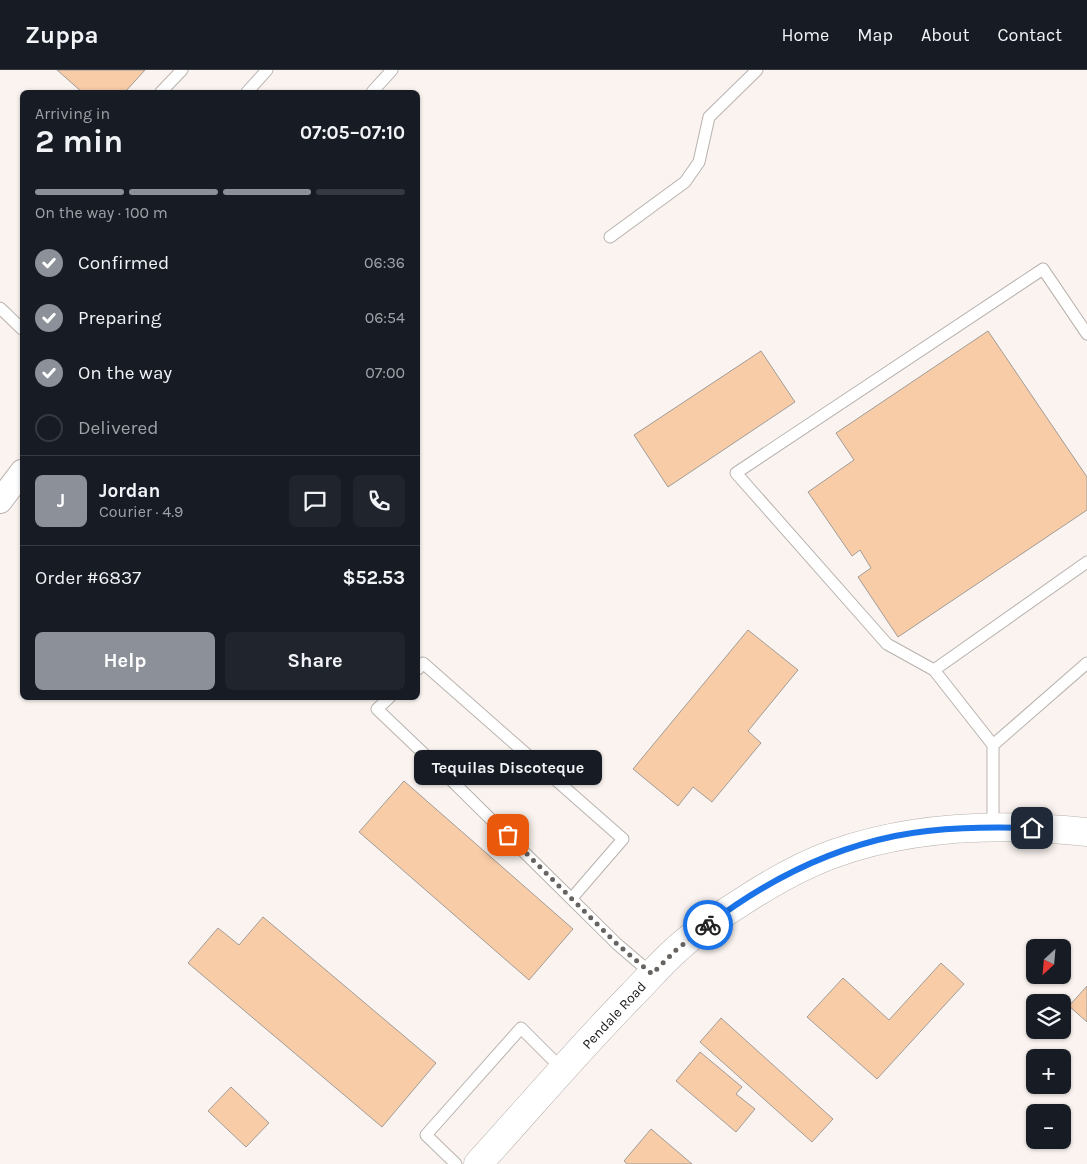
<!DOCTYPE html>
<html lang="en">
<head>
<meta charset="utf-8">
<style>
  body { margin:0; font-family:Karla,sans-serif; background:#20242c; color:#f1f3f6; height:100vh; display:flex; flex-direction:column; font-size:19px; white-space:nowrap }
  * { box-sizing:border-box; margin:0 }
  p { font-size:16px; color:#9ea1a6 }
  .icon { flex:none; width:28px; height:28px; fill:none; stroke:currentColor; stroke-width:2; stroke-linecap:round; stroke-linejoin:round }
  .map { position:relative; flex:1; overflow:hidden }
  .panel { position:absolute; left:20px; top:20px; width:400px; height:610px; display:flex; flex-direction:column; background:#171b24; border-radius:8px; box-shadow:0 1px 4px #0004 }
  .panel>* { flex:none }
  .needle { width:32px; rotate:206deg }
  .tools { position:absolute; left:1026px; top:869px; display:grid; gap:10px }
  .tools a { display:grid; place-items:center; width:45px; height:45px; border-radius:8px; background:#171b24; box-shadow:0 1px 4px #0004; font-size:25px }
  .pin { position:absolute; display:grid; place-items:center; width:42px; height:42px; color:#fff; margin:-21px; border-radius:10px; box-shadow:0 2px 8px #0006 }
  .courier { position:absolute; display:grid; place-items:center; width:50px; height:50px; margin:-25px; border:4px solid #1a73e8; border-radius:50%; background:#fff; color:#222; box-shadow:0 1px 6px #0007 }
  .bubble { position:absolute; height:35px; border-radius:8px; background:#171b24; box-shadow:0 1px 4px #0004; font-size:16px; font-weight:700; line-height:35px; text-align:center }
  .head em { font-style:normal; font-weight:700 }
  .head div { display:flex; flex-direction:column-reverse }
  .head { display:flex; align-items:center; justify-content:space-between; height:85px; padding:0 15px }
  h1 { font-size:32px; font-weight:700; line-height:38px }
  .bar { display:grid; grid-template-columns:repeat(4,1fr); gap:8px 5px; align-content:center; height:60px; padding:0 15px }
  .bar i { height:6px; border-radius:4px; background:#363941 }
  .bar .active { background:#8c9099 }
  .bar p { grid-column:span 4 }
  .line { display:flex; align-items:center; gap:12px; padding:0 15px; border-top:1px solid #363941 }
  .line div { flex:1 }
  .round { display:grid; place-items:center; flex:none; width:52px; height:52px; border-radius:8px; background:#20242c }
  ol { padding:0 15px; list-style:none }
  li { display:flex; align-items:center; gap:15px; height:55px }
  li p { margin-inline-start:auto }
  li .icon { padding:5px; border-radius:50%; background:#8c9099; color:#fff; stroke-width:4 }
  li:last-child { color:#9ea1a6 }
  li i { width:28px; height:28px; border:2px solid #363941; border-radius:50% }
  .action { display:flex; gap:10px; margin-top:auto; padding:10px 15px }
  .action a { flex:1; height:58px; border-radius:8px; background:#8c9099; color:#fff; font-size:20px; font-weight:700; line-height:58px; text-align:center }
  .action a+a { background:#20242c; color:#f1f3f6 }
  header { display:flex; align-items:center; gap:30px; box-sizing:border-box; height:70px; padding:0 25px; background:#171b24; border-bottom:1px solid #363941 }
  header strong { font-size:24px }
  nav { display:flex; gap:28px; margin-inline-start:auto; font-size:18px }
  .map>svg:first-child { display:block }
</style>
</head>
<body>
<header>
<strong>Zuppa</strong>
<nav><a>Home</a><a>Map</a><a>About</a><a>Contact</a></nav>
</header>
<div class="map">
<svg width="1087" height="1094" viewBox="0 0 1087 1094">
  <rect width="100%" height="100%" fill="#faf3ef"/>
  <!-- building -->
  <path fill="#f8cca7" stroke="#a19c97" d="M57,0h88l-20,22h-43z
    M988,261l99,146v33l-189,127 -40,-60 13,-9 -11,-18 -8,6 -44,-64 46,-32 -18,-27z
    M761,281l34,51 -127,85 -34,-52z
    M748,560l50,40 -50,61 13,12 -49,59 -19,-15 -15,19 -45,-37z
    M404,711l169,148 -44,51 -170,-148z
    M263,847l173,146 -54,64 -194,-164 30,-35 21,17z
    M941,893l23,21 -87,95 -70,-62 36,-39 46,42z
    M1087,916v36l-18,-16z
    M721,948l112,101 -21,23 -112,-100z
    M700,982l42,35 -6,7 19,15 -19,23 -60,-51z
    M231,1017l38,36 -23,24 -38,-36z
    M651,1059l41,35h-65l-3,-3z"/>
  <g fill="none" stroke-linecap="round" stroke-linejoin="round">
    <!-- service casing -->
    <g stroke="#b8b2ad" stroke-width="13">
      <path id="service" d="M161,22l21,-22
        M247,22l20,-22
        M372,22l20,-22
        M610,167l75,-55 14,-20 10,-45 48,-47
        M0,238l22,21
        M1087,264l-44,-65 -307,204 151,171 47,26 59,75 94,-82
        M418,599l5,-6 200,176 -51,59
        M934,600l153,-108
        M389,628l-12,11 66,63 174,172 35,30
        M993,757v-82
        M456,1094l-30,-29 95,-107 42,42"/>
    </g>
    <!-- minor casing -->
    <g stroke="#b8b2ad" stroke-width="26">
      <path id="minor" d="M0,431l22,-29"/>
    </g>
    <!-- tertiary casing -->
    <g stroke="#b8b2ad" stroke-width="29">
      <path id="tertiary" d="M478,1094c51,-56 100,-114 153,-168 15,-15 29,-32 45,-46 19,-18 42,-33 64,-47 29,-19 60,-37 93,-49 81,-29 169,-31 254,-22"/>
    </g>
    <!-- service -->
    <use href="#service" stroke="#fff" stroke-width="11"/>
    <!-- minor -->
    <use href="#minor" stroke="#fff" stroke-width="24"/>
    <!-- tertiary -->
    <use href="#tertiary" stroke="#fff" stroke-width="28"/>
  </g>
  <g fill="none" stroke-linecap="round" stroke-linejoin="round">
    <!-- done -->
    <path stroke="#676361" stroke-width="5" stroke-dasharray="0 9" d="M508,765l109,109 35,30 24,-24 32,-25"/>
    <!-- route -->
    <path stroke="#1a73e8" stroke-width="6" d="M708,855c55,-42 119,-75 187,-89 45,-9 92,-9 137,-8"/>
  </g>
  <g text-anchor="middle" stroke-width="5" stroke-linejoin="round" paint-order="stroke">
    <!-- street labels -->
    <g font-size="14" fill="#181615" stroke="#fff">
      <text transform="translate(614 945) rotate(-47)" y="5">Pendale Road</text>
    </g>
  </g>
</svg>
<div class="tools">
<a><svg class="needle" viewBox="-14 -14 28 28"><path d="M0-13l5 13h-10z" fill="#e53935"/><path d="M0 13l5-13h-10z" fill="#9ea1a6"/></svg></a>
<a><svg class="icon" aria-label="layers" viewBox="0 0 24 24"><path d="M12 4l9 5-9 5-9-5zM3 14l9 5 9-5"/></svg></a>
<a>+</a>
<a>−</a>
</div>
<div class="pin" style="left:508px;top:765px;background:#ea580c"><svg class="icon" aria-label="bag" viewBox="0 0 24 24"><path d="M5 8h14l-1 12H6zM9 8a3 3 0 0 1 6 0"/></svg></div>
<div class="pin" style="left:1032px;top:758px;background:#1f2937"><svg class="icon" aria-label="home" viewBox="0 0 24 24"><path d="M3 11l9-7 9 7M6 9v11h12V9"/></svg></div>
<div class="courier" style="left:708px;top:855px"><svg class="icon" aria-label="bike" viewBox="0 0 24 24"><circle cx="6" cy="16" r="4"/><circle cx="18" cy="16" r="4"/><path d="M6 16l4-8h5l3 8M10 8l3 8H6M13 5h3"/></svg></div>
<div class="bubble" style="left:414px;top:680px;width:188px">Tequilas Discoteque</div>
<section class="panel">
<div class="head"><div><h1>2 min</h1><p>Arriving in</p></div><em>07:05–07:10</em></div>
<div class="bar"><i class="active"></i><i class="active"></i><i class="active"></i><i></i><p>On the way · 100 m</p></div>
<ol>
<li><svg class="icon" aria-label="check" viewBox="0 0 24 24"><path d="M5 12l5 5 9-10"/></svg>Confirmed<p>06:36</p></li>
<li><svg class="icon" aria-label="check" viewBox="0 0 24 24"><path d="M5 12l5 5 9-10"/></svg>Preparing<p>06:54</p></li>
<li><svg class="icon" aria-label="check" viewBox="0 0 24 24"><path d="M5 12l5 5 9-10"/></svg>On the way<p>07:00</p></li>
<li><i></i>Delivered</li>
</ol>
<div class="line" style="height:90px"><b class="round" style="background:#8c9099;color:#fff">J</b><div><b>Jordan</b><p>Courier · 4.9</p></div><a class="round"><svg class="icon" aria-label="chat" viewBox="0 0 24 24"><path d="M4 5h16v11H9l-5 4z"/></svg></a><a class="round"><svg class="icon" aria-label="phone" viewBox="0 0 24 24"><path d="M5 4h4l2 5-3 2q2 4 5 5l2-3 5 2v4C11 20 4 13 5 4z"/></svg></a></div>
<div class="line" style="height:65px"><div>Order #6837</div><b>$52.53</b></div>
<div class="action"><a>Help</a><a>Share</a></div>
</section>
</div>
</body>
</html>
